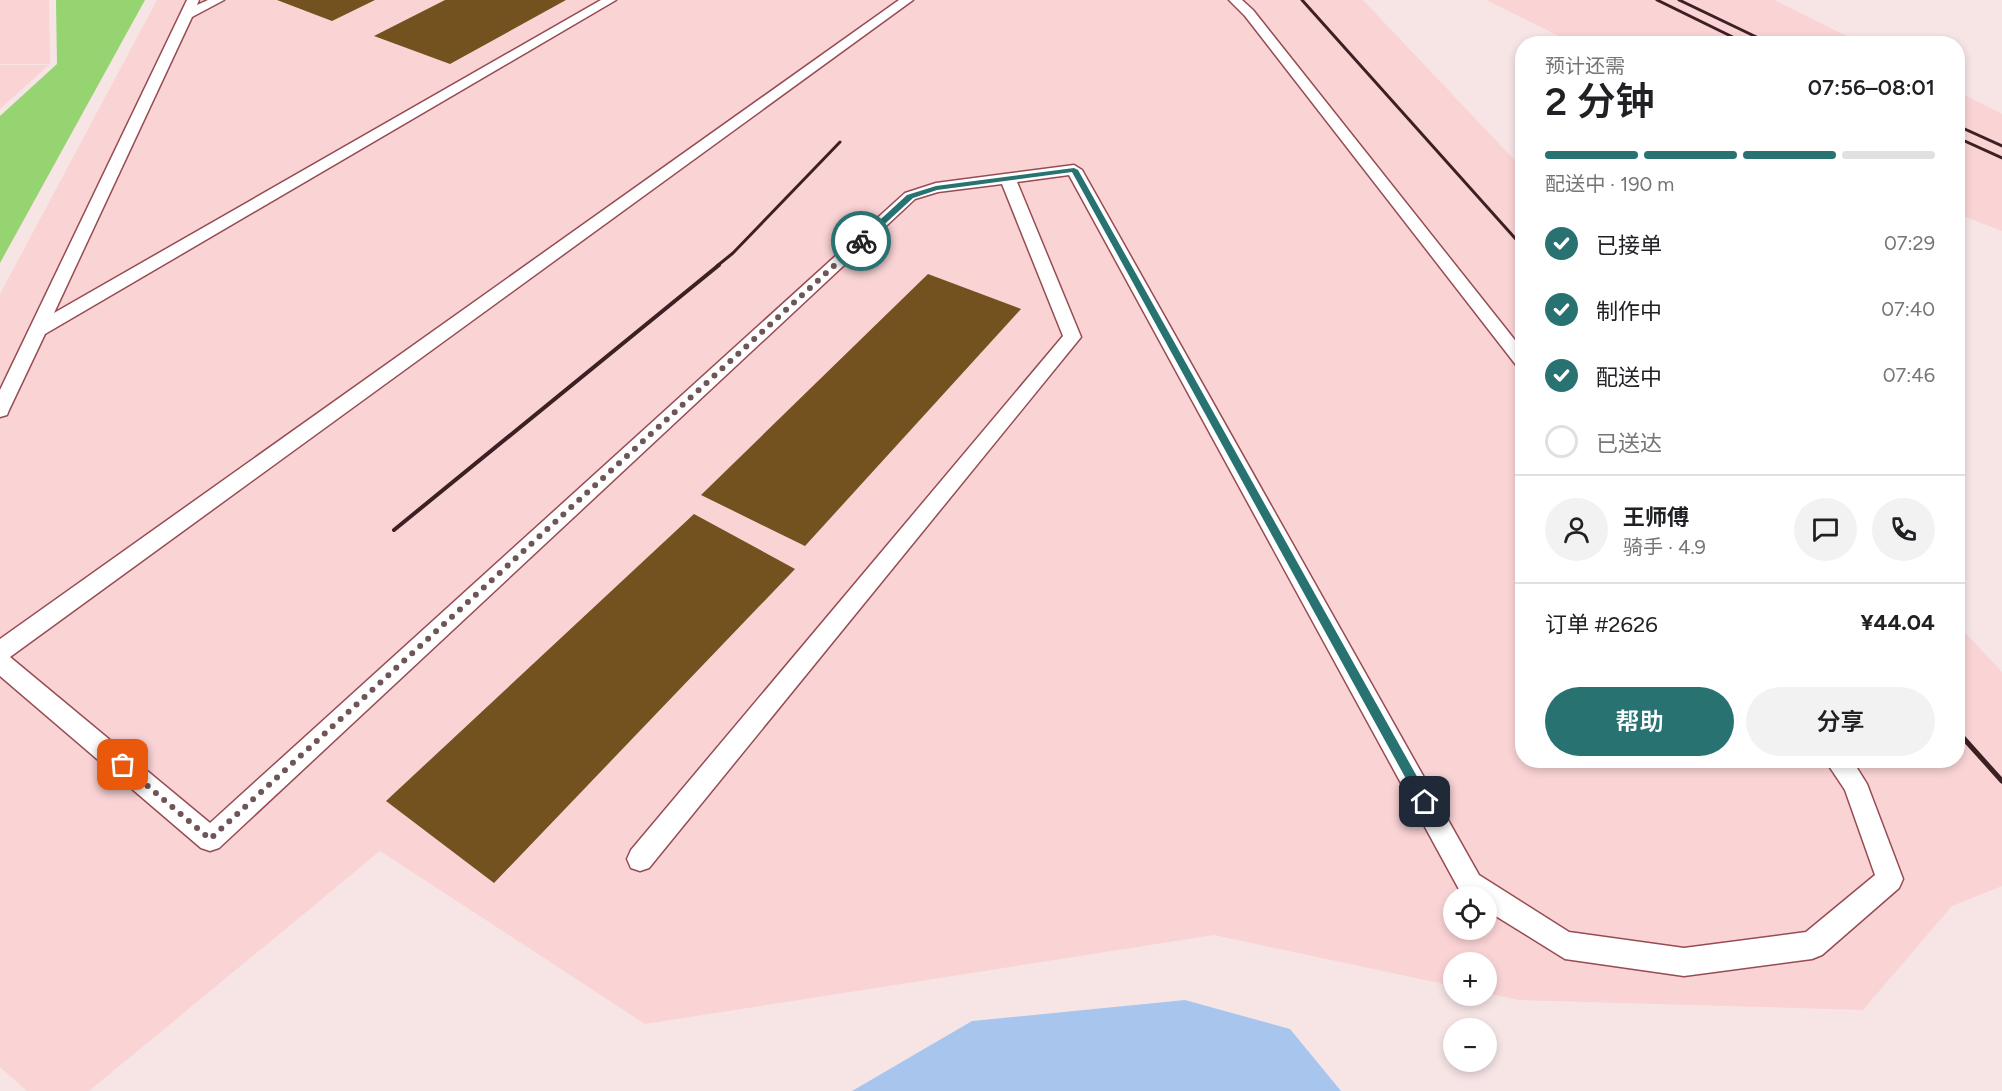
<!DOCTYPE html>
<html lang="zh">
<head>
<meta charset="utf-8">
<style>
  body { margin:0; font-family:Figtree,"Noto Sans SC",sans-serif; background:#f2f2f2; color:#202124; height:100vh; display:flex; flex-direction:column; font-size:22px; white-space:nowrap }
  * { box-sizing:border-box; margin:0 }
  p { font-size:20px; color:#757577 }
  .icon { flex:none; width:33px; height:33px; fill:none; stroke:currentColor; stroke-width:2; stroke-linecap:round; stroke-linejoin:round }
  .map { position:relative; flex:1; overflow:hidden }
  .details { position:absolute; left:1515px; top:36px; width:450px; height:732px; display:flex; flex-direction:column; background:#fff; border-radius:24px; box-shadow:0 3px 9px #0003 }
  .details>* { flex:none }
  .controls { position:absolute; left:1443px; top:886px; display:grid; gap:12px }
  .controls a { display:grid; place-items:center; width:54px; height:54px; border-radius:50%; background:#fff; box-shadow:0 3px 9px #0003; font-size:30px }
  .pin { position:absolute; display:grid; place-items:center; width:51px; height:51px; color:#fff; margin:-26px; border-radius:12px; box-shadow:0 3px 9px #0006 }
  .courier { position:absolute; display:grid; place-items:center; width:60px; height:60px; margin:-30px; border:4px solid #287272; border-radius:50%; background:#fff; color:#222; box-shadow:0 2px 8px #0007 }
  .headline em { font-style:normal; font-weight:600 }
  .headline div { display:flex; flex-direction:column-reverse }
  .headline { display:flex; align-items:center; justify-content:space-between; height:102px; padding:0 30px }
  h1 { font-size:39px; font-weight:600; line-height:45px }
  .bar { display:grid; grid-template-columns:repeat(4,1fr); gap:9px 6px; align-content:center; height:72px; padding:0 30px }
  .bar i { height:8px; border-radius:4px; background:#e0e0e0 }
  .bar .selected { background:#287272 }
  .bar p { grid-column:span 4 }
  .line { display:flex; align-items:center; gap:15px; padding:0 30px; border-top:2px solid #e0e0e0 }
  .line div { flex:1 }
  .round { display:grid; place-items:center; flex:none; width:63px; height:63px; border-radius:32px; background:#f2f2f2 }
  ol { padding:0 30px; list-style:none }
  li { display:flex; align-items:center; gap:18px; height:66px }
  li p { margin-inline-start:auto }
  li .icon { padding:6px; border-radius:50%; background:#287272; color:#fff; stroke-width:4 }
  li:last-child { color:#757577 }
  li i { width:33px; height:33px; border:3px solid #e0e0e0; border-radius:50% }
  .action { display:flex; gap:12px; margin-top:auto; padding:12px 30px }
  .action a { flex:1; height:69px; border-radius:36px; background:#287272; color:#fff; font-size:24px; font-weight:600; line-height:69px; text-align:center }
  .action a+a { background:#f2f2f2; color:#202124 }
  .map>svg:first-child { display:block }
</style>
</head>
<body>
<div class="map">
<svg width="2002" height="1091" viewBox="0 0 2002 1091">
  <rect width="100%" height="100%" fill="#f7e5e6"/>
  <!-- built -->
  <path fill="#fad3d5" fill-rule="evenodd" d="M0,0h49l1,64h-50z
    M157,0h1206l159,168v592h436v-135l44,47v214l-50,20 -89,104 -344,-10 -32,-7 -1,-30h-32l-1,23 -239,-51 -569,89 -265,-173 -291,240h-62l-27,-24v-773zM1454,897h32v33h-32z
    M1486,0h288l87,43h-288z
    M0,65h49l-49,44z
    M1958,92l44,22v117l-44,-17z"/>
  <!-- green -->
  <path fill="#96d371" d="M56,0h89l-145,263v-147l57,-52z"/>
  <!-- water -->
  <path fill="#a8c6ed" d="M1185,1000l105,29 51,62h-489l120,-70z"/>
  <!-- building -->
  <path fill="#74521f" d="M277,0h98l-43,21z
    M445,0h121l-116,64 -76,-28z
    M928,274l93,35 -216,237 -104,-51z
    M694,514l101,55 -301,314 -108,-82z"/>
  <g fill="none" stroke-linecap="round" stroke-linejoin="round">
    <!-- service casing -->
    <g stroke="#974c54" stroke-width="3">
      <path id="service" d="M187,0h12l-2,5 11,-5h16l-32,17 -138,296 547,-313h15l-571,334 -36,76 -2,5 -7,2v-27z
        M899,0h14l-903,657 200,166 695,-630 31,-10 138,-18 8,5 397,705 90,57 115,16 122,-16 69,-57 -30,-85 -20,-30h27l15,24 36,95 -4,9 -77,67 -10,4 -128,17 -119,-17 -79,-49v-13h-19l-6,-4 -392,-718 -52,7 64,155 -432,531 -9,3 -9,-3 -4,-9 4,-9 432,-514 -61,-152 -64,8 -23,7 -696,649 -9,3 -9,-3 -201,-172v-37z
        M1229,0h13l11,10 269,339v18l-6,-2 -271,-349z"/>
    </g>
    <!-- service -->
    <use href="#service" fill="#fff" fill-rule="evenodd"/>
    <!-- rail-far2 -->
    <path stroke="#3d2024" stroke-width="3" d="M1302,0l220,246
      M1657,0l90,44
      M1679,0l92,44
      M1958,126l44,20
      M1958,138l44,20
      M717,266l16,-13 107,-111"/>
    <!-- rail-far1 -->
    <path stroke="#3d2024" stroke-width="4" d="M394,530l325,-265"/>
    <!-- rail -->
    <path stroke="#3d2024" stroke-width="5" d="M1958,732l44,49"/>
  </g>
  <!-- route -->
  <path fill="#287272" d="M1074,168l4,2 351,628v8h-8l-349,-634 -135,18 -24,8 -49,45 -7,-2 50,-46 29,-9z"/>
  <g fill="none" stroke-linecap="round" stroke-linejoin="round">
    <!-- done -->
    <path stroke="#6e5558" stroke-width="6" stroke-dasharray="0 10.8" d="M123,765l87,74 651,-598"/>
  </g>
</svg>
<div class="controls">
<a><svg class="icon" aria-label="locate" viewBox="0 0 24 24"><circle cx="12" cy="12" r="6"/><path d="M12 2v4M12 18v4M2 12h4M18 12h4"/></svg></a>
<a>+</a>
<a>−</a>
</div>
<div class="pin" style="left:123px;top:765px;background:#ea580c"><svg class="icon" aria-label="bag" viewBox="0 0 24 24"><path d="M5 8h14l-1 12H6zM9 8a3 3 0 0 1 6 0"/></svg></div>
<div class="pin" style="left:1425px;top:802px;background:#1f2937"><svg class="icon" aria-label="home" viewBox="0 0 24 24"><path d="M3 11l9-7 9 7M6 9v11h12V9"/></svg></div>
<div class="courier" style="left:861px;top:241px"><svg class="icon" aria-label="bike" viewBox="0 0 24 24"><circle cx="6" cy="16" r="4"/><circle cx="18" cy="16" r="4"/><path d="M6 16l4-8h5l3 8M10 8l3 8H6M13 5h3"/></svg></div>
<section class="details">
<div class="headline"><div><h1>2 分钟</h1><p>预计还需</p></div><em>07:56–08:01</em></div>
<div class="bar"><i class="selected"></i><i class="selected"></i><i class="selected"></i><i></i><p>配送中 · 190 m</p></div>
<ol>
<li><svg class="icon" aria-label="check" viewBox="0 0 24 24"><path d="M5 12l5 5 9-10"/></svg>已接单<p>07:29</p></li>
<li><svg class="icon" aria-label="check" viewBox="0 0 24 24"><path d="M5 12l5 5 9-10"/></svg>制作中<p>07:40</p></li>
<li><svg class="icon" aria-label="check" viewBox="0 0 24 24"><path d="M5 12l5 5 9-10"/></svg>配送中<p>07:46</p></li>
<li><i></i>已送达</li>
</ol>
<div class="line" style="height:108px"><a class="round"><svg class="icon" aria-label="person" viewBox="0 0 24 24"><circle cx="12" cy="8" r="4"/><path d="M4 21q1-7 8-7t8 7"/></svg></a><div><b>王师傅</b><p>骑手 · 4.9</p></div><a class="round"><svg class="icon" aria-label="chat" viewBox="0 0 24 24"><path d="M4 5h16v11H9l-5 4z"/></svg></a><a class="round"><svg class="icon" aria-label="phone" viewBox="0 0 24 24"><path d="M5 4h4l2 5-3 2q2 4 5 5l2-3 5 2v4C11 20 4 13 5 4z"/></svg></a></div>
<div class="line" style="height:78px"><div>订单 #2626</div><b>¥44.04</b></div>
<div class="action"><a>帮助</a><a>分享</a></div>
</section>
</div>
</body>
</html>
